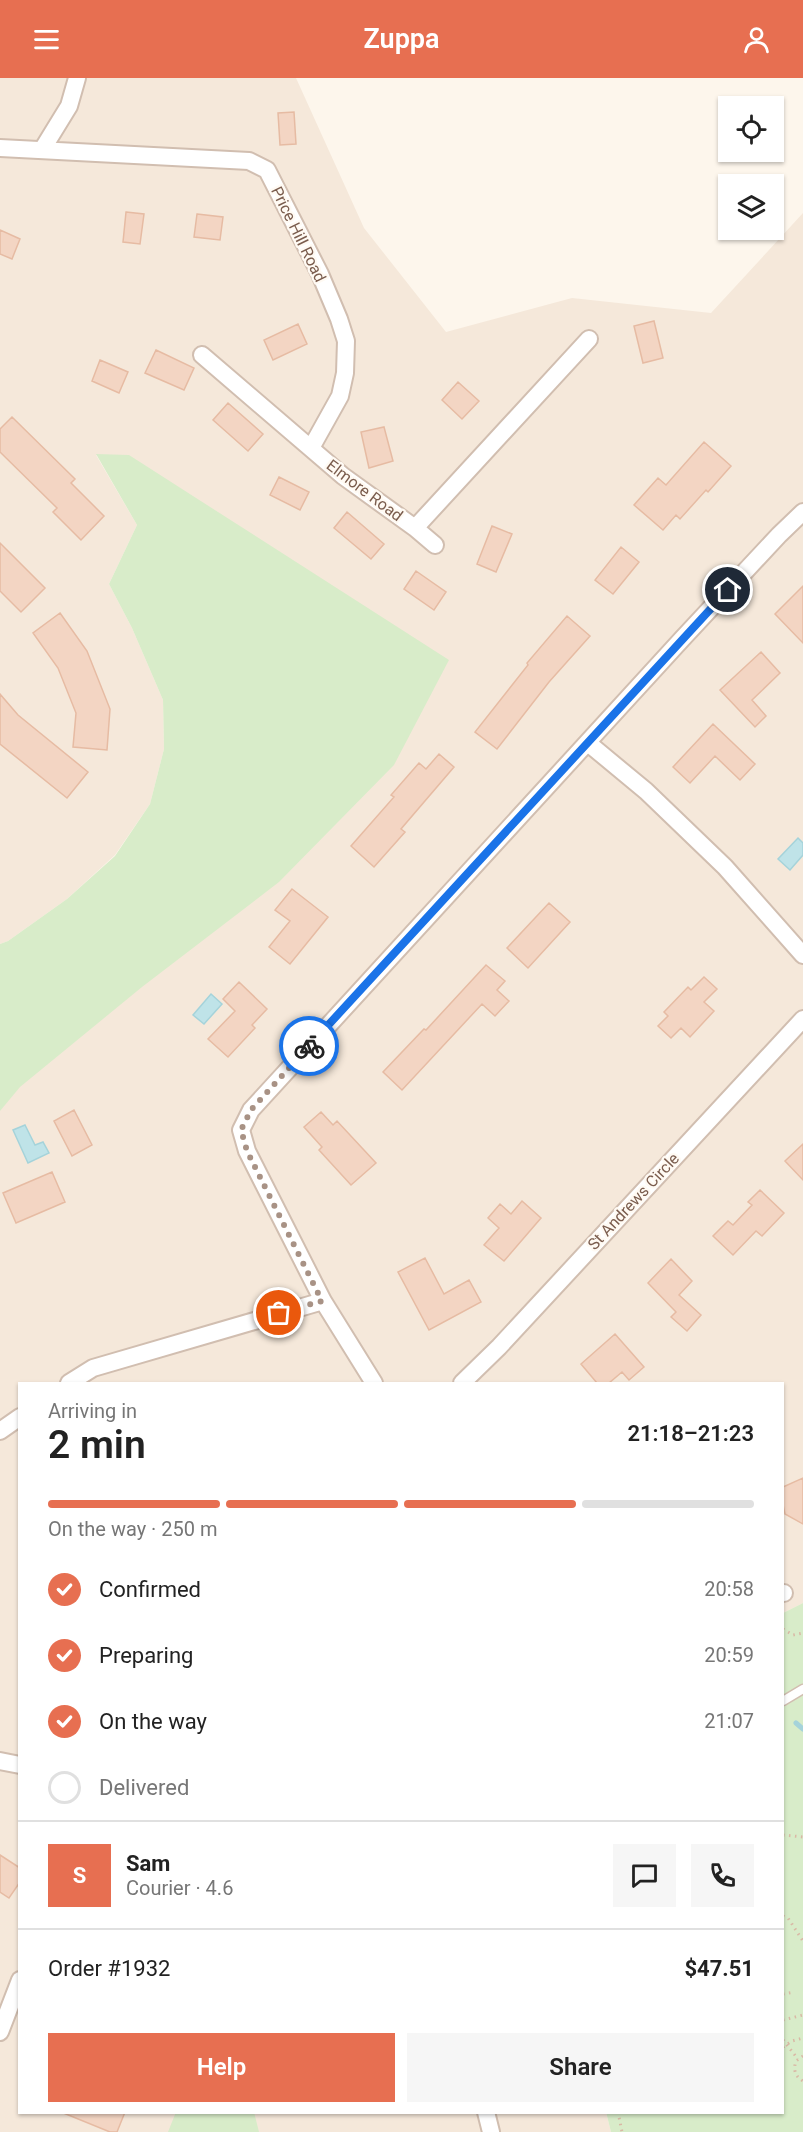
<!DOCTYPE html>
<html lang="en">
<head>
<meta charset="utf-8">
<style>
  body { margin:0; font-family:Roboto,sans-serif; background:#f6f6f6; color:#222; height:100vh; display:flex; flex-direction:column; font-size:22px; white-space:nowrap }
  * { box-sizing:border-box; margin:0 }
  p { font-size:20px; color:#767676 }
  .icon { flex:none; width:33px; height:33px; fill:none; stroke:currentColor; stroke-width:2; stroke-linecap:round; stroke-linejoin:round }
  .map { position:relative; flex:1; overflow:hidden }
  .drawer { position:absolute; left:18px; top:1304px; width:766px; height:732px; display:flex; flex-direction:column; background:#fff; border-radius:0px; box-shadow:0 2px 4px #0004 }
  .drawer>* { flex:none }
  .controls { position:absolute; left:718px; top:18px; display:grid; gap:12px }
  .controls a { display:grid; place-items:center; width:66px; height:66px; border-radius:0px; background:#fff; box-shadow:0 2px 4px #0004; font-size:30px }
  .pin { position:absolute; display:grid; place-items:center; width:51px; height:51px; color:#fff; margin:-26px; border:3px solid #fff; border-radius:50%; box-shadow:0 2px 6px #0007 }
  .courier { position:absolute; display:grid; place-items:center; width:60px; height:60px; margin:-30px; border:4px solid #1a73e8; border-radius:50%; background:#fff; color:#222; box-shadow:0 2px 8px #0007 }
  .headline em { font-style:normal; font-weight:600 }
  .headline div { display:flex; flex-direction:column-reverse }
  .headline { display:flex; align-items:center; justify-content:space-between; height:102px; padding:0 30px }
  h1 { font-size:39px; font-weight:600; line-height:45px }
  .bar { display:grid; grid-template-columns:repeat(4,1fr); gap:9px 6px; align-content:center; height:72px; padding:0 30px }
  .bar i { height:8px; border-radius:4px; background:#e0e0e0 }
  .bar .selected { background:#e76f51 }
  .bar p { grid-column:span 4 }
  .line { display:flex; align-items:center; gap:15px; padding:0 30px; border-top:2px solid #e0e0e0 }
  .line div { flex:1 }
  .round { display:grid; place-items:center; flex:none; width:63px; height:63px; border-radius:0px; background:#f6f6f6 }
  ol { padding:0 30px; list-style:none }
  li { display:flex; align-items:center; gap:18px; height:66px }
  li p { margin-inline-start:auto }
  li .icon { padding:6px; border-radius:50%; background:#e76f51; color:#fff; stroke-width:4 }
  li:last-child { color:#767676 }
  li i { width:33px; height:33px; border:3px solid #e0e0e0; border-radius:50% }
  .cta { display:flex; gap:12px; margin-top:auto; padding:12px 30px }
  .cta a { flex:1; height:69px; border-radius:0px; background:#e76f51; color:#fff; font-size:24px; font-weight:600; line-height:69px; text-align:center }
  .cta a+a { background:#f6f6f6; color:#222 }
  header { display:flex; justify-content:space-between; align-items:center; height:78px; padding:0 30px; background:#e76f51; color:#fff; font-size:27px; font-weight:600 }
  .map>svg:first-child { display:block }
</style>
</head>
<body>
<header><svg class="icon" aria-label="menu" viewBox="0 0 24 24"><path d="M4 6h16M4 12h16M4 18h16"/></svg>Zuppa<svg class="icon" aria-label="person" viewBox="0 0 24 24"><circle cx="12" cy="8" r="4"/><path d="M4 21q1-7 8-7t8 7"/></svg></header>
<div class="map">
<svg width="803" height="2054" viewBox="0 0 803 2054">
  <rect width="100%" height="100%" fill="#fdf6ec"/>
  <!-- residential -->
  <path fill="#f5e8da" d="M0,0h296l68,150 82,104 126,-34 139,15 92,-100v1390l-20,10v-230h-763v729h586l5,20h-611v-1086l448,-385 -352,-206 41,70 -28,59 23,44 31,72 1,49 -14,55 -35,51 -48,44 -59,42 -8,3z"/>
  <!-- green -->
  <path fill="#d8ecc9" d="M96,376l33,1 320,205 -55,105 -115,117 -137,105 -122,100 -20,24v-167l8,-3 59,-42 48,-43 35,-52 14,-55 -1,-49 -31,-72 -23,-44 28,-59z
    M803,1525v529h-192l-5,-20h177v-499z
    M176,2034h78l5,20h-91z"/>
  <!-- water -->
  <path fill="#bfe3e8" stroke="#a5d3da" stroke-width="1.5" d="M798,760l5,5v12l-13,15 -12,-11z
    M211,916l11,10 -18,20 -11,-9z
    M25,1047l10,20 8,-3 6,11 -21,10 -15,-33z"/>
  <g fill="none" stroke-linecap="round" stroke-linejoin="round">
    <!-- stream -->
    <path stroke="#a5d3da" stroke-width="5" d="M796,1645l7,6"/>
  </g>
  <!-- building -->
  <path fill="#f3d5c3" stroke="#e6bba3" stroke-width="1.5" d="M294,34l2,32 -16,1 -2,-32z
    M126,134l18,2 -4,30 -17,-2z
    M197,136l26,3 -3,23 -26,-3z
    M0,152l20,9 -8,20 -12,-5z
    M654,243l9,37 -20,5 -9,-37z
    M298,246l9,20 -34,16 -9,-20z
    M156,272l38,18 -10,22 -39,-17z
    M100,282l28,12 -9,21 -27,-12z
    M458,304l21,19 -17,18 -20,-19z
    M228,325l35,31 -15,17 -35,-31z
    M12,339l63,62 -4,4 33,33 -23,24 -28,-28 4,-4 -57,-56v-23z
    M384,349l9,34 -24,7 -8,-36z
    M704,364l27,24 -23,26 -2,-2 -26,29 -4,-4 -13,15 -29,-25 24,-27 8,7z
    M279,399l30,15 -9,18 -30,-15z
    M347,434l37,32 -13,15 -37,-31z
    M492,448l20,8 -16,38 -19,-8z
    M0,465l45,45 -24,24 -21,-21z
    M621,469l18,15 -26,32 -18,-14z
    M416,493l30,21 -12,18 -30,-21z
    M803,508v57l-28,-29z
    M60,535l27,38 23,58 -3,41 -34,-3 3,-34 -18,-45 -25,-35z
    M567,538l23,20 -41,46 -52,67 -22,-17 53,-67 -1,-2z
    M761,574l19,21 -28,27 14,16 -11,11 -35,-37z
    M0,616l18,21 70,57 -21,26 -67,-54z
    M713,646l42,40 -15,16 -25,-24 -25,27 -17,-16z
    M439,676l15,13 -53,62 4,3 -31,35 -23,-21 43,-49 -3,-2 28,-32 7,6z
    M292,811l36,28 -38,47 -21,-17 21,-26 -15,-11z
    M549,825l21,19 -42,46 -21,-20z
    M486,887l19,16 -8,9 12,11 -14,15 -13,-12 -80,86 -19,-18 41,-43 2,1z
    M704,899l13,12 -13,13 10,9 -24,26 -9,-9 -10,10 -13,-12 10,-10 -4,-4 24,-25 3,3z
    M239,904l28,27 -15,16 3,3 -27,29 -20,-18 27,-28 -12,-12z
    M74,1032l18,35 -20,11 -18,-35z
    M321,1034l12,13 4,-4 39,42 -25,22 -32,-35 3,-3 -18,-20z
    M803,1066v36l-18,-19z
    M52,1094l13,30 -49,21 -13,-30z
    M760,1112l24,23 -22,23 -6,-5 -23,24 -20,-19 15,-15 5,4 19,-20 -4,-3z
    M522,1123l19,17 -37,43 -20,-16 15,-17 -11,-10 12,-14 11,10z
    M425,1180l19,36 25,-14 12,22 -52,28 -31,-58z
    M671,1181l21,22 -13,14 22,20 -14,16 -16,-14 5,-5 -28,-29z
    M615,1256l29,33 -15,13 -7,-8 -13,11h-12l-16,-19z
    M803,1400v46l-18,-10 -2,-9v-18z
    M0,1777l20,13v14l-11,16 -9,-6z
    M61,2034h64l-8,20h-7z"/>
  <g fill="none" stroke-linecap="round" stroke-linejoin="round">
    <!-- service casing -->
    <g stroke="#d1beb0" stroke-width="11">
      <path id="service" d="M783,1623l20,-12"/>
    </g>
    <!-- minor casing -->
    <g stroke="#d1beb0" stroke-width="20">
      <path id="minor" d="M0,70l249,13 18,9 53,104 19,45 7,22 -1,32 -5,23 -29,52
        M42,72l27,-44 8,-28
        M202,277l141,121 72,52 20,17
        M415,450l174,-189
        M588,665l58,48 79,76 78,88
        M69,1305l24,-15 230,-67
        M374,1305l-51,-82 -76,-150 -6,-21 10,-20 431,-471 97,-104 24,-23
        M462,1305l37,-36 304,-328
        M0,1353l20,-14
        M783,1515h1
        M0,1683l20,4
        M0,1954l20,-52
        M486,2034l5,20"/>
    </g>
    <!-- path -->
    <path stroke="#d9b8a5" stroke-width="3" stroke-dasharray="1.5 4.5" stroke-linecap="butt" d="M783,1551l10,6 10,-2
      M783,1757l20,2
      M783,1838l5,2 15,23
      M783,1916l11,-2
      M783,1942l20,-5
      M783,1962l15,19
      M783,1969l9,-6 11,-3
      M803,1978l-7,5c-3,9 -1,15 7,20
      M618,2034l4,20"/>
    <!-- service -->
    <use href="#service" stroke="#fff" stroke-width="8"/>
    <!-- minor -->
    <use href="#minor" stroke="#fff" stroke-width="16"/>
  </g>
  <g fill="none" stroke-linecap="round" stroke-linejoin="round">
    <!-- done -->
    <path stroke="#a89285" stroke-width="6" stroke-dasharray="0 10.8" d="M279,1235l43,-12 -75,-150 -6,-21 10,-20 58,-64"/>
    <!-- route -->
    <path stroke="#1a73e8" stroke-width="8" d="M309,968l419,-456"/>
  </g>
  <g text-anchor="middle" stroke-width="4.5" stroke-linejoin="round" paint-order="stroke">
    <!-- street labels -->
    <g font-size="16" fill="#7a5c4d" stroke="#fffaf3">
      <text transform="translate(299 156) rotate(64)" y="6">Price Hill Road</text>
      <text transform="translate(365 412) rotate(37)" y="6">Elmore Road</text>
      <text transform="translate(633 1123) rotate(-47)" y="6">St Andrews Circle</text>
    </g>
  </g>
</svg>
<div class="controls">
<a><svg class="icon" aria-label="locate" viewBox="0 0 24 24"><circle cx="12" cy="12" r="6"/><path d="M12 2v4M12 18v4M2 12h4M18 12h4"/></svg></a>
<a><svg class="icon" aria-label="layers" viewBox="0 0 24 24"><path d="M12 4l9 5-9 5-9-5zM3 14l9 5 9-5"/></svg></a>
</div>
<div class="pin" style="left:279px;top:1235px;background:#ea580c"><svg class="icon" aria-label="bag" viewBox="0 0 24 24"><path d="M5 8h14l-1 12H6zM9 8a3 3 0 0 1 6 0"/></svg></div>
<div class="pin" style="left:728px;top:512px;background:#1f2937"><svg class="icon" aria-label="home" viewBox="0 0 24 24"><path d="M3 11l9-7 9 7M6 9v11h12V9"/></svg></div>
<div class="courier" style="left:309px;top:968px"><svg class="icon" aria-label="bike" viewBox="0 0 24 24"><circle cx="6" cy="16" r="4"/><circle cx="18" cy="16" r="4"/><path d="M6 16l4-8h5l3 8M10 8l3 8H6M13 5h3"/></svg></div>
<section class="drawer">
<div class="headline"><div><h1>2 min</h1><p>Arriving in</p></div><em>21:18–21:23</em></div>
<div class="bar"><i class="selected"></i><i class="selected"></i><i class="selected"></i><i></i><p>On the way · 250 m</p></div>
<ol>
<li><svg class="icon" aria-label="check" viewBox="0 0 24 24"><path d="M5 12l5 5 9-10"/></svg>Confirmed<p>20:58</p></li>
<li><svg class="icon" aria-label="check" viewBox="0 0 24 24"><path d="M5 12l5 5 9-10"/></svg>Preparing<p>20:59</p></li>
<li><svg class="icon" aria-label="check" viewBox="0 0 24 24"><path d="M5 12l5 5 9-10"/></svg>On the way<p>21:07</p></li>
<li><i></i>Delivered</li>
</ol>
<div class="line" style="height:108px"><b class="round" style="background:#e76f51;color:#fff">S</b><div><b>Sam</b><p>Courier · 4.6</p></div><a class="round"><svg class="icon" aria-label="chat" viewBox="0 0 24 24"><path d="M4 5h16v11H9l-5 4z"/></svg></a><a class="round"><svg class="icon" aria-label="phone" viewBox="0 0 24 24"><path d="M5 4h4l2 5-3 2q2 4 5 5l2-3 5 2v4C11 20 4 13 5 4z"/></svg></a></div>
<div class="line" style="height:78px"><div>Order #1932</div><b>$47.51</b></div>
<div class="cta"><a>Help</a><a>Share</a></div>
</section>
</div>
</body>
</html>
